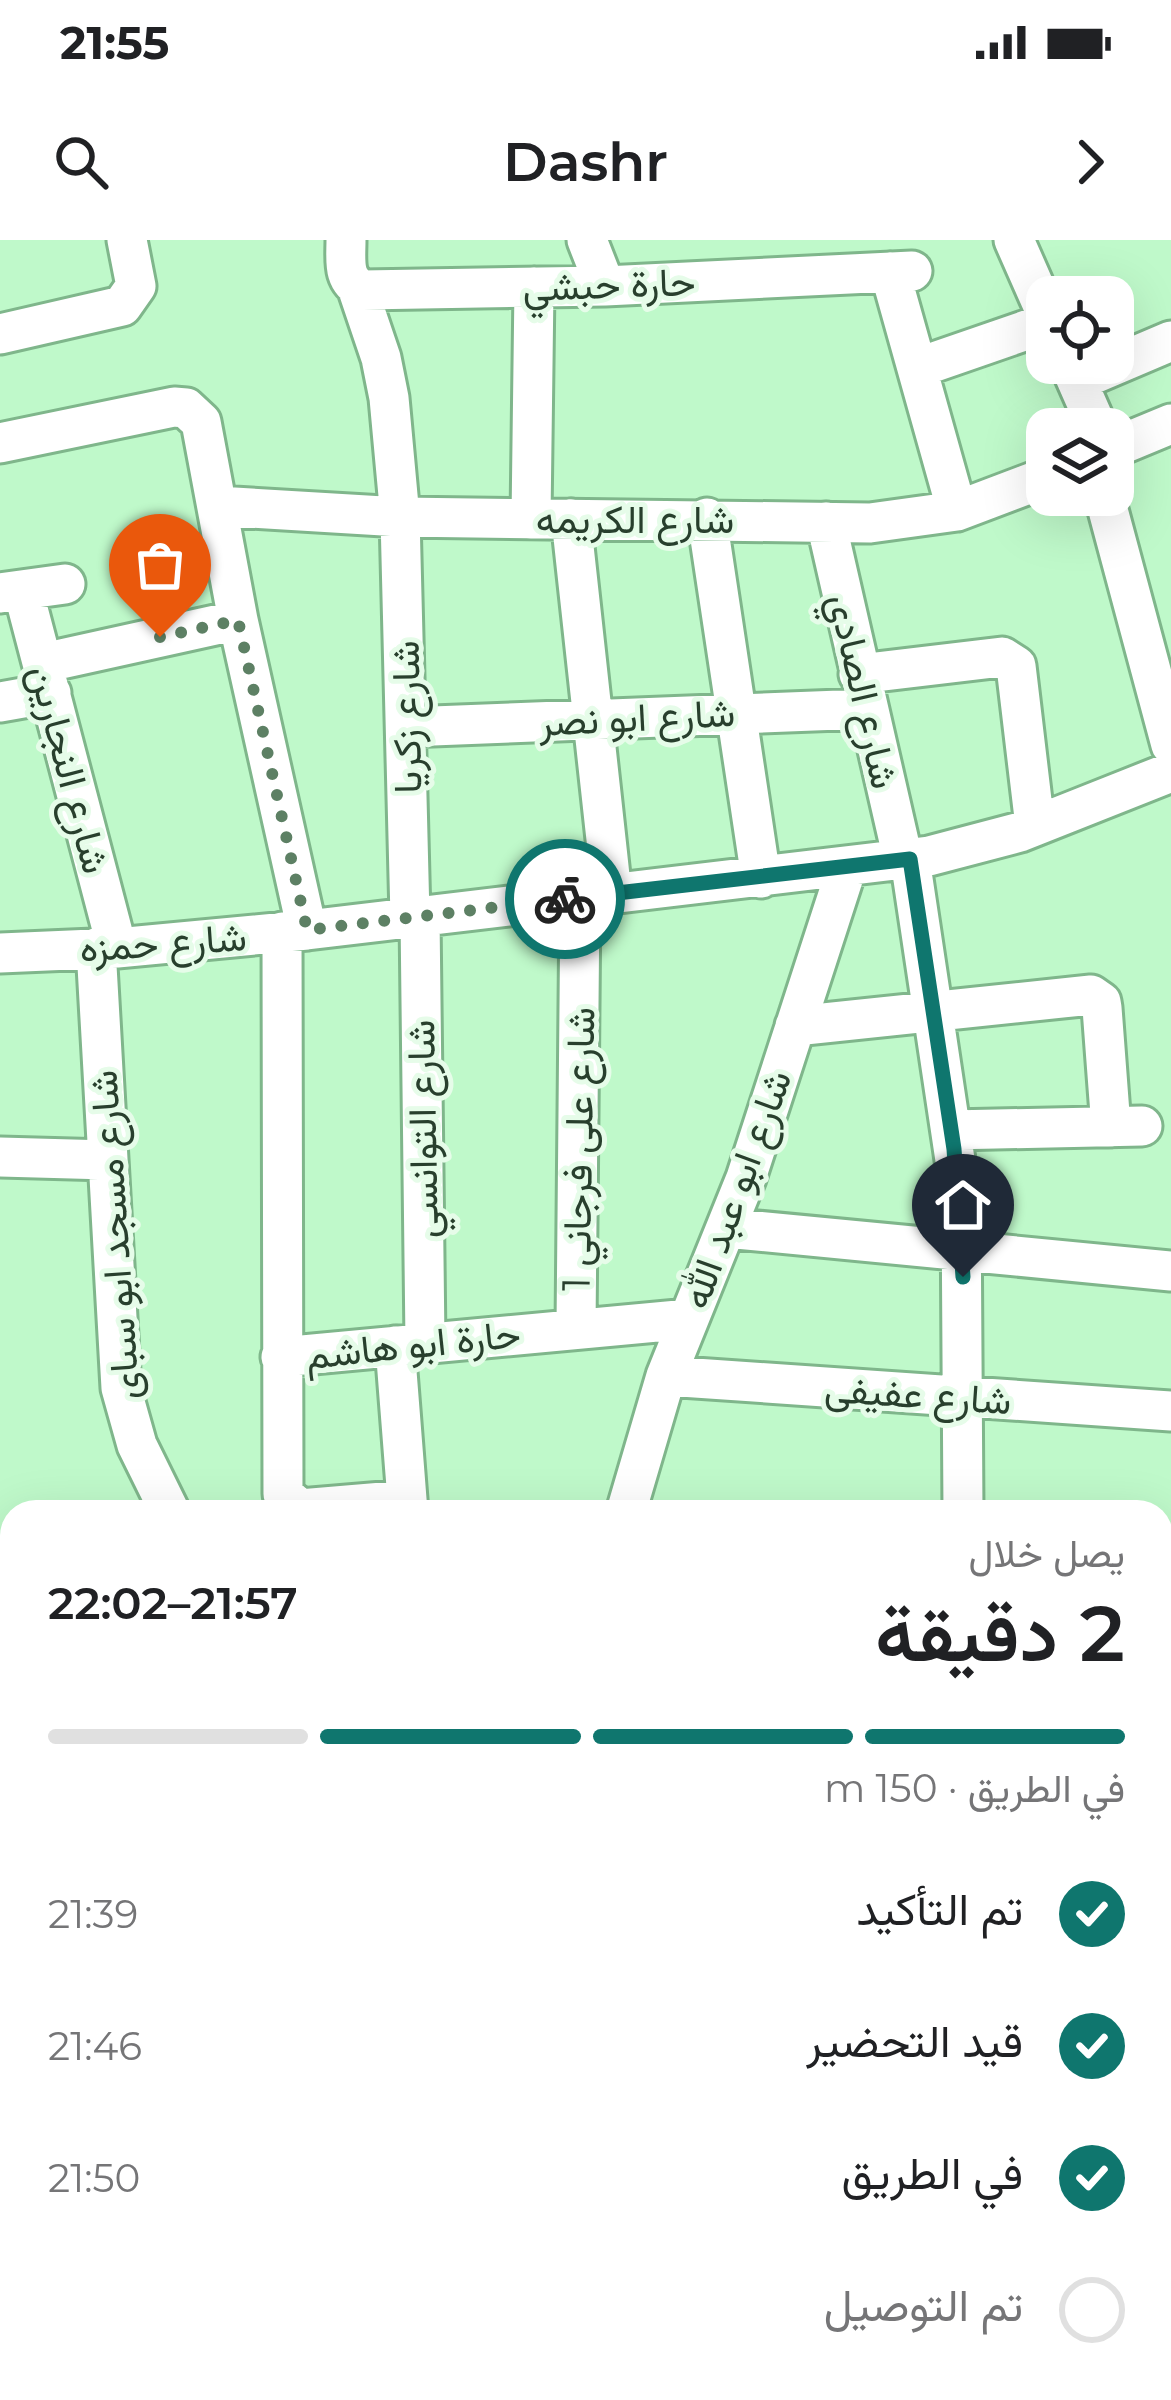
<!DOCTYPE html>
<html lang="ar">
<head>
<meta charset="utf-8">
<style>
  body { margin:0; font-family:Montserrat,Vazirmatn,sans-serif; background:#f6f6f6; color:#202124; direction:rtl; height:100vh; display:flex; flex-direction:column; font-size:45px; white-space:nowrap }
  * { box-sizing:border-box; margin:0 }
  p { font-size:39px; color:#757577 }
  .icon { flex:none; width:66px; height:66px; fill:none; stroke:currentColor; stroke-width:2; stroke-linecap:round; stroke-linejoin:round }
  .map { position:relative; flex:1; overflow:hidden; direction:ltr }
  .details { position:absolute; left:0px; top:1260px; width:1173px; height:900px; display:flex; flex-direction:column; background:#fff; border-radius:36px 36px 0 0; box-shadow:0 12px 48px #0002; direction:rtl }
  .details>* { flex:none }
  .buttons { position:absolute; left:1026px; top:36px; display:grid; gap:24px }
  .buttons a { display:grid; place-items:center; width:108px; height:108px; border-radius:24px; background:#fff; box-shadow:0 12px 48px #0002; font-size:60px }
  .pin { position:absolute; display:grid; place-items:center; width:102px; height:102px; color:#fff; margin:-123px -51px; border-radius:50% 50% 50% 0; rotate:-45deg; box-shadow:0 0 12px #0007 }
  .pin .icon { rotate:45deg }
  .courier { position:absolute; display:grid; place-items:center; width:120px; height:120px; margin:-60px; border:9px solid #0f766e; border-radius:50%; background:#fff; color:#222; box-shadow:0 3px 15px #0007 }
  .overview em { font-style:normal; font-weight:600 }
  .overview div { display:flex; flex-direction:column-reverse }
  .overview { display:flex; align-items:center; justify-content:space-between; height:204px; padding:0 48px }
  h1 { font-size:78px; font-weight:600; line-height:90px }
  .bar { display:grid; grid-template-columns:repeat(4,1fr); gap:18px 12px; align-content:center; height:144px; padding:0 48px }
  .bar i { height:15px; border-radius:9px; background:#e0e0e0 }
  .bar .selected { background:#0f766e }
  .bar p { grid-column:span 4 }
  ol { padding:0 48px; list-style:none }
  li { display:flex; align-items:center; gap:36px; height:132px }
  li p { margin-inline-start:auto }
  li .icon { padding:12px; border-radius:50%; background:#0f766e; color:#fff; stroke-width:4 }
  li:last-child { color:#757577 }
  li i { width:66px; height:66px; border:6px solid #e0e0e0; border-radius:50% }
  .status { display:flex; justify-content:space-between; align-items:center; height:84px; padding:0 60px; background:#fff; direction:ltr }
  .status svg { height:33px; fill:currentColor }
  header { display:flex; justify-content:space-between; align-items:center; height:156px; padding:0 48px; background:#fff; font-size:54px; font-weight:600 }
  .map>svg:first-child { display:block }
</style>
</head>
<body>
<div class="status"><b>21:55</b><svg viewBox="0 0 49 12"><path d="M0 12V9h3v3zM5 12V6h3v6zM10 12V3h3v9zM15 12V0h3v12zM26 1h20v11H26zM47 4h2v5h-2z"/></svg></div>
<header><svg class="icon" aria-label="forward" viewBox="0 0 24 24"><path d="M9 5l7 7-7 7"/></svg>Dashr<svg class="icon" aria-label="search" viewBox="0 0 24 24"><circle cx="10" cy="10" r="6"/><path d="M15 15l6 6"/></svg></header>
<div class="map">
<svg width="1171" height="2160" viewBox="0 0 1171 2160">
  <rect width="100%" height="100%" fill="#bff9ca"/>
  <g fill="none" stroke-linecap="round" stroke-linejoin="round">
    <!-- minor casing -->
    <g stroke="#7fb68b" stroke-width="45">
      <path id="minor" d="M346,0c0,21 -4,40 17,50l242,-4 307,-15
        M587,0l18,46
        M1014,0l33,75
        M890,32l67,239
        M357,47l24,71 8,40 11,119 10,400
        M0,94l122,-28 14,-20 -9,-46
        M1069,123l29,66
        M917,128l130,-45
        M1077,141l94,-40
        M0,203l174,-36 12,1 15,14 37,198 69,310
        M1113,208l58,-24
        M1104,255l67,250
        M217,266l183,11 470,6 87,-12 90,-34
        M707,278l54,360
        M531,279l3,-232
        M571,279l41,375
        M826,282l77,337
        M23,350l94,358
        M0,353l65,-9
        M43,423l195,-43
        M859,434l143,-17 14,9 19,160
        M0,462l51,-9
        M407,487l459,-18
        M910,619l51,341 2,312
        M420,676l5,427
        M282,692l1,562 17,15 107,-9
        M96,708l25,440 16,57 33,67
        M0,713l117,-5 190,-18 622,-74 91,-24 151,-60
        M795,786l296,-31 10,7 1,6 9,119
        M951,890l191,-4
        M0,917l108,3
        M726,988l445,43
        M576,1088l4,-430
        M395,1106l13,166
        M281,1117l408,-38
        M666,1136l505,35
        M626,1272l40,-136 80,-198 101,-311
        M1161,1314l10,1
        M0,1440l12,-1
        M0,1620l12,-4
        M0,1699l12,26
        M0,2016l12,11
        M148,2148l13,12
        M195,2160l6,-12
        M340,2160l6,-12"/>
    </g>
    <!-- minor -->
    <use href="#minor" stroke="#fff" stroke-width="39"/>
  </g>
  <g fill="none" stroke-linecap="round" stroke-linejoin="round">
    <!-- done -->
    <path stroke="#5d8064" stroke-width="12" stroke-dasharray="0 21.6" d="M160,397l78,-17 69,310 258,-31"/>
    <!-- route -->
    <path stroke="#0f766e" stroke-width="15" d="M565,659l345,-40 44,290 9,128"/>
  </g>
  <g text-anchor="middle" stroke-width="10" stroke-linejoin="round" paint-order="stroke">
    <!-- street labels -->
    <g font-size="39" fill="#283f2d" stroke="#e6fce9">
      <text transform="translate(609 44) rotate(-2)" y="14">حارة حبشي</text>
      <text x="635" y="293">شارع الكريمه</text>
      <text transform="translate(864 451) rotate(77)" y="14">شارع الصادي</text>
      <text transform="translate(406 477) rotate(-91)" y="14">شارع زكريا</text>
      <text transform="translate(637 477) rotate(-3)" y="14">شارع ابو نصر</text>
      <text transform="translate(70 529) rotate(75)" y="14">شارع النجارين</text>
      <text transform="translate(163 702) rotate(-4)" y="14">شارع حمزه</text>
      <text transform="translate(422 889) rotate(-91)" y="14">شارع التوانسي</text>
      <text transform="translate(578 909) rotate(-89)" y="14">شارع على فرجاني 1</text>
      <text transform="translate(736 949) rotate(-70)" y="14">شارع ابو عبد الله</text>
      <text transform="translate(114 995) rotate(-94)" y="14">شارع مسجد ابو سباى</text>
      <text transform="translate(413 1104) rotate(-6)" y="14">حارة ابو هاشم</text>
      <text transform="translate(918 1154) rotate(4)" y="14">شارع عفيفى</text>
    </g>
  </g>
</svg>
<div class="buttons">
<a><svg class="icon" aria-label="locate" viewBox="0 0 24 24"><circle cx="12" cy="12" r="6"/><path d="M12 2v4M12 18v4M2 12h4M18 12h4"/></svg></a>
<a><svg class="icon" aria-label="layers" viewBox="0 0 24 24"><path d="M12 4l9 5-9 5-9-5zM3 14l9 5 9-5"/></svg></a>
</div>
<div class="pin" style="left:160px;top:397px;background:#ea580c"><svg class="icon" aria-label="bag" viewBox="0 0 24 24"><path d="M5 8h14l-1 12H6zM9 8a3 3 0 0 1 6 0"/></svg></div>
<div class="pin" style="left:963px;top:1037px;background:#1f2937"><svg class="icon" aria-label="home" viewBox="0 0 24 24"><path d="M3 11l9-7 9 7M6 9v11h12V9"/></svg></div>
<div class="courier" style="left:565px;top:659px"><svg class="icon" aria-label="bike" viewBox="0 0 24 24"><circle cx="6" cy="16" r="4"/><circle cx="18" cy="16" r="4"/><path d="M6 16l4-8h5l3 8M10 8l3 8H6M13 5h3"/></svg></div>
<section class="details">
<div class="overview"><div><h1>2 دقيقة</h1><p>يصل خلال</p></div><em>21:57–22:02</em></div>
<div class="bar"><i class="selected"></i><i class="selected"></i><i class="selected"></i><i></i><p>في الطريق · 150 m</p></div>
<ol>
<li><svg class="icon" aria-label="check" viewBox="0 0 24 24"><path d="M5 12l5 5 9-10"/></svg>تم التأكيد<p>21:39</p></li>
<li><svg class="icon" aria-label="check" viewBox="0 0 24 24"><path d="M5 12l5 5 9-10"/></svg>قيد التحضير<p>21:46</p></li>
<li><svg class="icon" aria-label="check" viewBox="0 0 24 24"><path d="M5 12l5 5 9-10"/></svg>في الطريق<p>21:50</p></li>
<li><i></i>تم التوصيل</li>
</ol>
</section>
</div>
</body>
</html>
